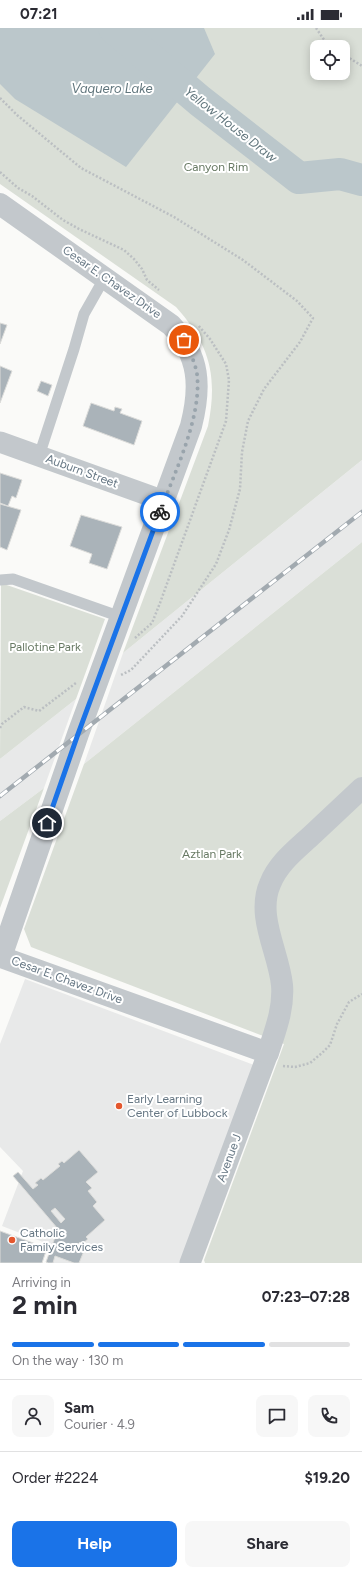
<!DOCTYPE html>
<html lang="en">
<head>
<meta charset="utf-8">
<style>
  body { margin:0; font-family:Figtree,sans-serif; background:#f7f7f7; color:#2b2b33; height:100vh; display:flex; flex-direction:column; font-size:15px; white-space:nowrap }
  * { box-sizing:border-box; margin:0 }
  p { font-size:13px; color:#7c7c81 }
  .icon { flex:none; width:22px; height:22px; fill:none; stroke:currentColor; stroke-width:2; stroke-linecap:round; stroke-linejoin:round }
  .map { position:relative; height:1235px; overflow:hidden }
  .sheet { display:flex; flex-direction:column; background:#fff; flex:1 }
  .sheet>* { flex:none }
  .fabs { position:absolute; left:310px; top:12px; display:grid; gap:8px }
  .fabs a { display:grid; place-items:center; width:40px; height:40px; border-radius:8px; background:#fff; box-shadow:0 2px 10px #0003; font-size:20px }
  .pin { position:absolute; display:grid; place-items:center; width:34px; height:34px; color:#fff; margin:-17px; border:2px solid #fff; border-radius:50%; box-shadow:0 1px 4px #0007 }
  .courier { position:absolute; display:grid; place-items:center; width:40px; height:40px; margin:-20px; border:3px solid #1a73e8; border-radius:50%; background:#fff; color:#222; box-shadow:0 1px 5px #0007 }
  .headline em { font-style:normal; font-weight:700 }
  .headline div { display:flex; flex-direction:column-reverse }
  .headline { display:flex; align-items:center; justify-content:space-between; height:68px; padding:0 12px }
  h1 { font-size:26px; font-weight:700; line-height:30px }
  .bar { display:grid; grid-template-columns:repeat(4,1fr); gap:6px 4px; align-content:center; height:48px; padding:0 12px }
  .bar i { height:5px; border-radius:3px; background:#e1e1e2 }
  .bar .current { background:#1a73e8 }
  .bar p { grid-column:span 4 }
  .line { display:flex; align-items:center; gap:10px; padding:0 12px; border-top:1px solid #e1e1e2 }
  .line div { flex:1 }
  .round { display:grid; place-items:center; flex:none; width:42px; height:42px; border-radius:8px; background:#f7f7f7 }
  .button { display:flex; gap:8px; margin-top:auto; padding:8px 12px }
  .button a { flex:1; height:46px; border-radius:8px; background:#1a73e8; color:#fff; font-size:16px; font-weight:700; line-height:46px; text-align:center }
  .button a+a { background:#f7f7f7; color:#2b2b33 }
  .status { display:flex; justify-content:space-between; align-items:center; height:28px; padding:0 20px; background:#fff; direction:ltr }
  .status svg { height:11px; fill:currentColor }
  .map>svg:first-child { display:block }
</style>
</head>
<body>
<div class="status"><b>07:21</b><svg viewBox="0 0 49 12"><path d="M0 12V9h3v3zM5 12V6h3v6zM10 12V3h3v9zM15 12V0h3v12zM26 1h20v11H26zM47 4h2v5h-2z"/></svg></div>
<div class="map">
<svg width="362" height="1235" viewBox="0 0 362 1235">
  <rect width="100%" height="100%" fill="#fafaf8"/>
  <!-- built -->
  <path fill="#e8e9e9" d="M362,432v82l-278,222 39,-111z
    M76,671l-32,89 -44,33v-62z
    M25,951l229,86 -74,198h-129l5,-16 -54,-21 21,-55 -23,-24v-103z"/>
  <!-- green -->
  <path fill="#dadfd7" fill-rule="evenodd" d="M0,0h362v432l-239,193 85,-227c10,-50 2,-81 -32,-119l-176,-123zM317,19h26v26h-26z
    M362,514v721h-157l-1,-3 80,-216 -253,-97 -7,-18 60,-165z
    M1,555l104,36 -29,80 -76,60z
    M44,760l-44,120v-87z"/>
  <!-- water -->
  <path fill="#bbc7cb" d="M0,0h204l11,26 -89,113 -111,-68 -15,-15z"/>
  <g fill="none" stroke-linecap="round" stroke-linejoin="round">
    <!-- river -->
    <path stroke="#bbc7cb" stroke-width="32" d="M114,0l86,73 99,77 41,-4 22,6"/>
  </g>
  <!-- building -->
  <path fill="#aab3b9" stroke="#dcdcda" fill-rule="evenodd" d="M0,295l7,2 -7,19z
    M0,338l12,5 -12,32z
    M41,353l11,4 -4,11 -11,-5z
    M91,375l23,8 1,-4 7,2 -2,4 22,8 -8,24 -51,-19z
    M0,445l22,7 -6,18 -4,-2 -4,10 -8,-3z
    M0,476l21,6 -14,40 -7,-3z
    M81,487l41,12 -15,42 -18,-6 3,-9 -22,-8z
    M79,1122l19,22 -12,10 6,6 -4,3 9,11 -4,4 12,14 -19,17 2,2 -6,5 -2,-2 -2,2 6,7 -5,12h-5l-19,-7 -2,7h-5l-2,-1 12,-33 -45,-53 5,-4 15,17 5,-4 -3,-2 6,-5 2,2 17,-14 -2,-2 4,-3 2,2zM55,1180l10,11 -4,4 -10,-12z
    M0,1203l47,17 -5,15h-42z"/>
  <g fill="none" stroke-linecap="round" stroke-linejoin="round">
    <!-- path -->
    <path stroke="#bbbfc2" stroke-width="2.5" stroke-dasharray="2 2" stroke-linecap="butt" d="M316,0l11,16 6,3
      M343,26l19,12
      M0,70l17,17 64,53 93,49 69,43 54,41 16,17 -13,24 -36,47 -16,32 -6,31 -2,37 -11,41 -13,34 -34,52 -51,54 -10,5
      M0,144l18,16 14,8 31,24 16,9 45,21 10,9 8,10 5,11 12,10
      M135,610l17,-15 8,-20 66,-182 3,-41 -3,-16 -16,-25 -12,-14
      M0,700l2,-4 22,-17 15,4 37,-28
      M283,1038l12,1 15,-4 12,-10 8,-8 7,-21 12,-22 13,-8"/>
    <!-- service -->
    <path stroke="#c3c8cc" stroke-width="11" d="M39,428l35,-107 10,-35 21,-37
      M0,552l13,-1 108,38"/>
    <!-- minor -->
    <path stroke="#c3c8cc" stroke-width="21" d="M0,414l164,59
      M190,1235l78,-210"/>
    <!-- tertiary -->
    <path stroke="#c3c8cc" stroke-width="22" d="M0,176l171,121c29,31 30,62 20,101l-113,308 -77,223 267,96c7,-22 16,-44 14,-68 -3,-32 -26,-69 -12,-101 8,-21 27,-35 43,-50 16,-15 33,-31 49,-46"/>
    <!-- rail casing -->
    <g stroke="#a2aab0" stroke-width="4.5">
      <path id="rail" d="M0,768l362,-284"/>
    </g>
    <!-- rail -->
    <use href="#rail" stroke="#fff" stroke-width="3" stroke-dasharray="9" stroke-linecap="butt"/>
  </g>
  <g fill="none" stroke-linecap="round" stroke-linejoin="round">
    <!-- done -->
    <path stroke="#99a4ac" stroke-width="4" stroke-dasharray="0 7.2" d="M160,484c15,-41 42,-95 37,-138 -2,-12 -8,-24 -13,-34"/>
    <!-- route -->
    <path stroke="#1a73e8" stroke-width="5" d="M47,795l31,-89 82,-222"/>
  </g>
  <!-- markers -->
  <g fill="#e4572e" stroke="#fff" stroke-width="1.5">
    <circle cx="119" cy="1078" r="4"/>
    <circle cx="12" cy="1212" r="4"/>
  </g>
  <g text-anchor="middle" stroke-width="4" stroke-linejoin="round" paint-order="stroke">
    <!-- park labels -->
    <g font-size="12" fill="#687a64" stroke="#fff">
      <text x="216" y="143">Canyon Rim</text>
      <text x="45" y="623">Pallotine Park</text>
      <text x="212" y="830">Aztlan Park</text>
    </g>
    <!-- street labels -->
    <g font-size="12" fill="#657683" stroke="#fff">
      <text transform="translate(112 254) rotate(35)" y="4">Cesar E. Chavez Drive</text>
      <text transform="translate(82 443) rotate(20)" y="4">Auburn Street</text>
      <text transform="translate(67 952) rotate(20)" y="4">Cesar E. Chavez Drive</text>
      <text transform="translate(229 1130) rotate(-70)" y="4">Avenue J</text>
    </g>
    <!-- poi labels -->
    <g font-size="12" fill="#657683" stroke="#fff" text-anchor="start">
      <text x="127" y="1075">Early Learning<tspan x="127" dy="14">Center of Lubbock</tspan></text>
      <text x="20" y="1209">Catholic<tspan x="20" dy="14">Family Services</tspan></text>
    </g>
    <!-- water labels -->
    <g font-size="13" font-style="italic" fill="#60757c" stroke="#fff">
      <text x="112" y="65">Vaquero Lake</text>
      <text transform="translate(231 96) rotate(38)" y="5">Yellow House Draw</text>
    </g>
  </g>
</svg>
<div class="fabs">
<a><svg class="icon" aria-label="locate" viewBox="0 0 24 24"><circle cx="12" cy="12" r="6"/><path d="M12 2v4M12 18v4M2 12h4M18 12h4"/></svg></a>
</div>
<div class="pin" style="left:184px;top:312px;background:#ea580c"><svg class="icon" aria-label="bag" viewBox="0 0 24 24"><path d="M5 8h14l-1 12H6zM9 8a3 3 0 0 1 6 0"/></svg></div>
<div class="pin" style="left:47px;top:795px;background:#1f2937"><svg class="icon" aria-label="home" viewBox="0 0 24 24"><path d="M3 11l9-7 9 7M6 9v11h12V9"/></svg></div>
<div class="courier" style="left:160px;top:484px"><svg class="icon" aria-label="bike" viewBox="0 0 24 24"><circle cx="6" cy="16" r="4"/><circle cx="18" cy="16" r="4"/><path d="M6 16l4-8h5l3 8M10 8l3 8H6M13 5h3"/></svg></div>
</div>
<section class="sheet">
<div class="headline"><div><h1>2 min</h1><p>Arriving in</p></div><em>07:23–07:28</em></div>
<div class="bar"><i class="current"></i><i class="current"></i><i class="current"></i><i></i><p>On the way · 130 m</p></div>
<div class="line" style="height:72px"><a class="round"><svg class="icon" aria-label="person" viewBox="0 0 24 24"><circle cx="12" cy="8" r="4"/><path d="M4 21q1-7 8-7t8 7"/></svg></a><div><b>Sam</b><p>Courier · 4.9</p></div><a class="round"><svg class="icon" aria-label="chat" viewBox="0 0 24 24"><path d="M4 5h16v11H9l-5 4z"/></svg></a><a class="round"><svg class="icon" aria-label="phone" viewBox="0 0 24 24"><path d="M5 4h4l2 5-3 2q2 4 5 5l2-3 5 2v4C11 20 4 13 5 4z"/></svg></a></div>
<div class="line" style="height:52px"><div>Order #2224</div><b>$19.20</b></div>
<div class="button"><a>Help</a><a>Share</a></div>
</section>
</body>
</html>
